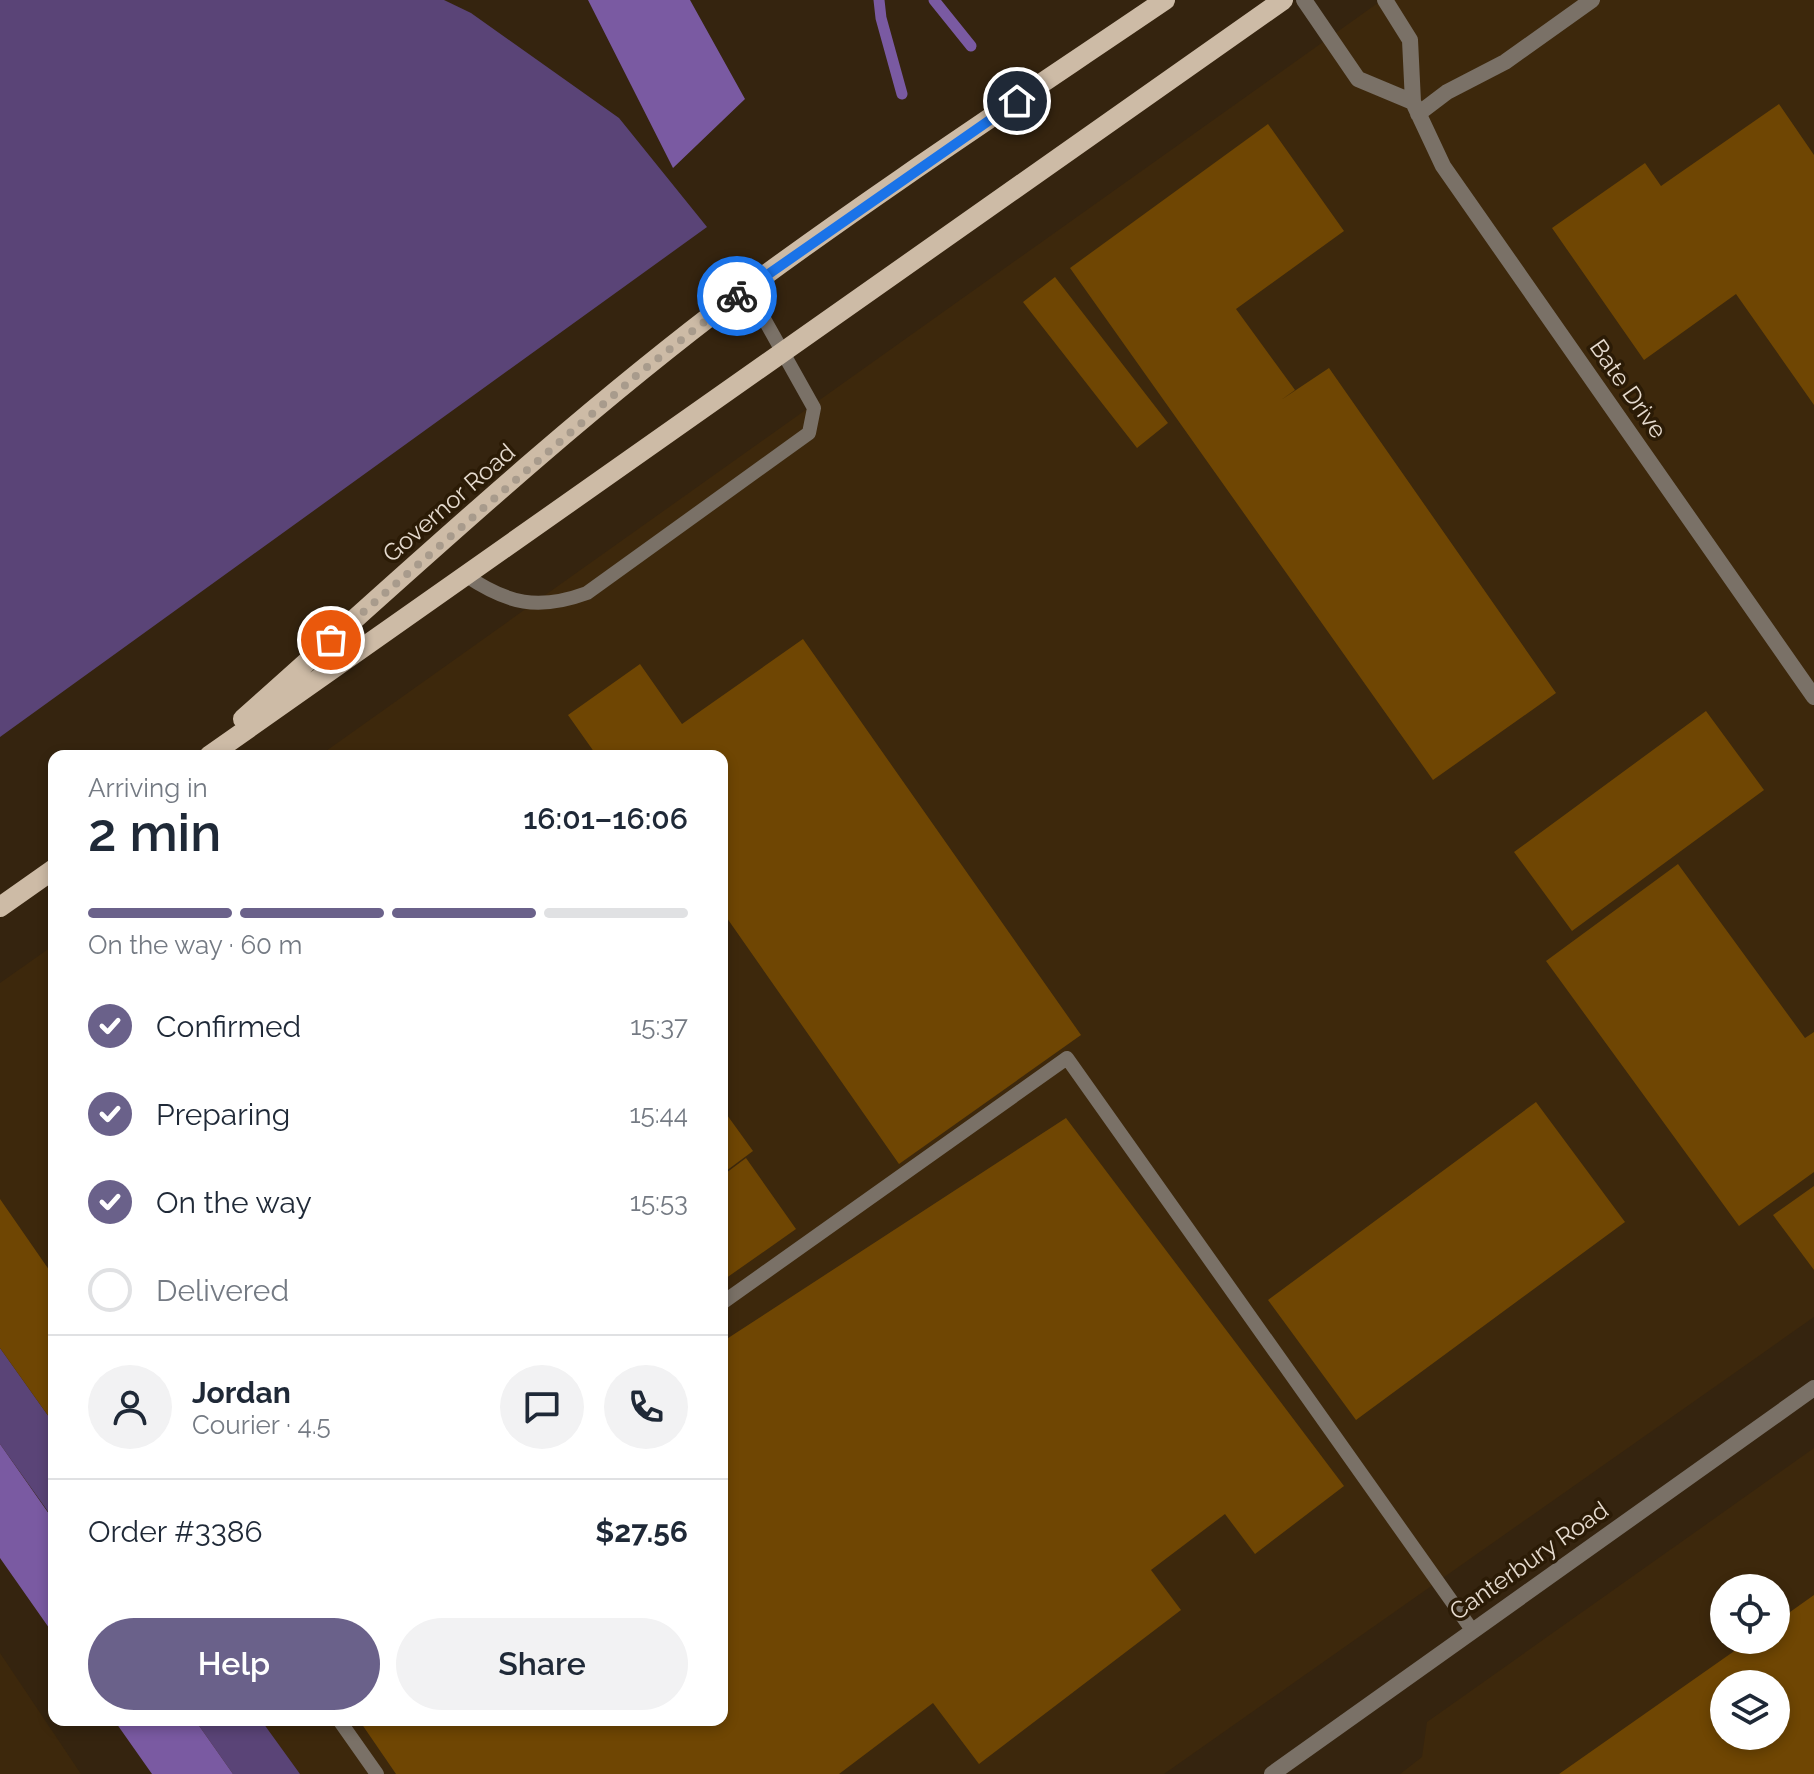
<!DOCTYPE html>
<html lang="en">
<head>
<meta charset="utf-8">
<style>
  body { margin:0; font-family:Raleway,sans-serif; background:#f2f2f3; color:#1f2937; height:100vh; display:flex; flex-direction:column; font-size:30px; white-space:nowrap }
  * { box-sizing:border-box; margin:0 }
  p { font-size:26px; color:#747a83 }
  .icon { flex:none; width:44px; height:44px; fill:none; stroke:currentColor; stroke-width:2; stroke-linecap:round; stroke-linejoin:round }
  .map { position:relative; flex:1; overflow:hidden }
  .panel { position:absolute; left:48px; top:750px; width:680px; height:976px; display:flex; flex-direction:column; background:#fff; border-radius:16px; box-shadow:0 4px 12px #0003 }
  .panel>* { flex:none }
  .tools { position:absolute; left:1710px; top:1574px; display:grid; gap:16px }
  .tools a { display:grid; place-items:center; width:80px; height:80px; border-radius:50%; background:#fff; box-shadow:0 4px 12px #0003; font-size:40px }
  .pin { position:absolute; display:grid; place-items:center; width:68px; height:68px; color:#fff; margin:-34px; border:4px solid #fff; border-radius:50%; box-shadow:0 2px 8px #0007 }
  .courier { position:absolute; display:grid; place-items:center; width:80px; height:80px; margin:-40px; border:6px solid #1a73e8; border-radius:50%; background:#fff; color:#222; box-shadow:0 2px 10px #0007 }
  .headline em { font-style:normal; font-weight:600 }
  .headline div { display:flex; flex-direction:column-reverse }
  .headline { display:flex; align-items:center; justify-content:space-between; height:136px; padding:0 40px }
  h1 { font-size:52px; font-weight:600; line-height:60px }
  .bar { display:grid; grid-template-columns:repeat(4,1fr); gap:12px 8px; align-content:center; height:96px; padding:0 40px }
  .bar i { height:10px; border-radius:6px; background:#e0e1e3 }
  .bar .selected { background:#6a618a }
  .bar p { grid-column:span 4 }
  .line { display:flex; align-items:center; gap:20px; padding:0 40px; border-top:2px solid #e0e1e3 }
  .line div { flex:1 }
  .round { display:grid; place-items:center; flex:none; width:84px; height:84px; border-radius:42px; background:#f2f2f3 }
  ol { padding:0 40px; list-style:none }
  li { display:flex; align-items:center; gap:24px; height:88px }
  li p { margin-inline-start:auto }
  li .icon { padding:8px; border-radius:50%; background:#6a618a; color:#fff; stroke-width:4 }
  li:last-child { color:#747a83 }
  li i { width:44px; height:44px; border:4px solid #e0e1e3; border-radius:50% }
  .primary-button { display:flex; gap:16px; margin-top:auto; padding:16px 40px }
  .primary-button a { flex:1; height:92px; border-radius:48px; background:#6a618a; color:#fff; font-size:32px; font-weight:600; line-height:92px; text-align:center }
  .primary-button a+a { background:#f2f2f3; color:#1f2937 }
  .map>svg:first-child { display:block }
</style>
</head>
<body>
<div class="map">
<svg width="1814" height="1774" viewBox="0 0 1814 1774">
  <rect width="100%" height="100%" fill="#35240f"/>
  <!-- built -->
  <path fill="#3d280c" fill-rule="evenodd" d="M1382,0h432v1317l-650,457h-864l-39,-54h461v-964h-403z
    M54,945v482l-54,-76v-368z
    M1814,1448v326h-414l22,-17 5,-35zM1724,1588h52v52h-52zM1724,1684h52v52h-52z
    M0,1653l81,121h-81z"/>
  <!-- green -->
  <path fill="#5a4477" d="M0,0h444l27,13 148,105 88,109 -707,510z
    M0,1348l54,76v96l-54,-76z
    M195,1720h66l39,54h-67z"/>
  <!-- water -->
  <path fill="#7a5aa2" d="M588,0h102l55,99 -72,69z
    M0,1444l54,77v114l-54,-77z
    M114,1720h81l38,54h-81z"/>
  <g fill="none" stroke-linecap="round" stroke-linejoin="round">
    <!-- stream -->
    <path stroke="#7a5aa2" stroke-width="11" d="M879,0l2,18 21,76
      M934,0l37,46"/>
  </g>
  <!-- building -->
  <path fill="#6f4603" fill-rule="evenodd" d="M1779,104l35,51v250l-78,-111 -92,66 -92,-132 93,-65 16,23z
    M1268,124l76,107 -108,78 59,81 -14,10 48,-32 227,325 -123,87 -363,-512z
    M1055,277l113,146 -31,25 -114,-146z
    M803,639l278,396 -182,129 -177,-253v-155h-125l-29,-41 72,-51 42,60z
    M1706,711l58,79 -192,141 -58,-79z
    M1678,864l127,174 9,-6v140l-75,54 -193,-265z
    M1536,1102l89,120 -269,198 -88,-120z
    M722,1108l31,43 -31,23z
    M1066,1118l278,368 -89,68 -30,-40 -74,56 30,40 -202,154 -46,-61 -94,71h-443l-37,-54h363v-378z
    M746,1158l50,71 -74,52v-105z
    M1814,1186v84l-41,-55z
    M0,1199l54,78v147l-54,-76z
    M1814,1595v179h-255l191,-134h26v-18zM1724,1684h52v52h-52z"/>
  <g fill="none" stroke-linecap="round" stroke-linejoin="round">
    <!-- lane -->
    <path stroke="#7a7167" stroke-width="14" d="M465,575c43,29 73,36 122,18l222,-160 5,-25 -51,-91 -25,-21
      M722,1303l345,-245 405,572
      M339,1720l38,54"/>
    <!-- street -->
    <path stroke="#7a7167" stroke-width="16" d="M1304,0l54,79 55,23
      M1385,0l25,40 3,62 30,64 371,531
      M1418,114l29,-22 58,-30 87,-62
      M1272,1774l542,-386"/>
    <!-- primary -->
    <path stroke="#cdbba6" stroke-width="20" d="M243,719c161,-143 323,-295 495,-424 139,-103 284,-198 427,-295
      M209,756l1074,-756
      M0,907l54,-38"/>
  </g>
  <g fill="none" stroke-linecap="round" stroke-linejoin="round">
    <!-- done -->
    <path stroke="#a89b8c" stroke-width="8" stroke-dasharray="0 14.4" d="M331,640l306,-265 100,-79"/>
    <!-- route -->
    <path stroke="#1a73e8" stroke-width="10" d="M737,296l280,-195"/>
  </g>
  <g text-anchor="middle" stroke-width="7" stroke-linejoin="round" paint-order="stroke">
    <!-- street labels -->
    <g font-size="24" fill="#e6dbcf" stroke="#2b1b06">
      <text transform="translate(1628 389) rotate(55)" y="8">Bate Drive</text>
      <text transform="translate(449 503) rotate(-41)" y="8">Governor Road</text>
      <text transform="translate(1529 1561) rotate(-35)" y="8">Canterbury Road</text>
    </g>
  </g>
</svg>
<div class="tools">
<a><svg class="icon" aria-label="locate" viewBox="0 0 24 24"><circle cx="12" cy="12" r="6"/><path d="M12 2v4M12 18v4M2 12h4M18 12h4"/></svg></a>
<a><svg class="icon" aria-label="layers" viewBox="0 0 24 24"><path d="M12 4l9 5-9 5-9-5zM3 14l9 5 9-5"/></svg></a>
</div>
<div class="pin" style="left:331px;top:640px;background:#ea580c"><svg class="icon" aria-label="bag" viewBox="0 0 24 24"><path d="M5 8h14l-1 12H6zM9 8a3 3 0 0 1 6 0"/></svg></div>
<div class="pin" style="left:1017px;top:101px;background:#1f2937"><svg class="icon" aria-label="home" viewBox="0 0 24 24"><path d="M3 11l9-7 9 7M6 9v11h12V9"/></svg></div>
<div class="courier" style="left:737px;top:296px"><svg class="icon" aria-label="bike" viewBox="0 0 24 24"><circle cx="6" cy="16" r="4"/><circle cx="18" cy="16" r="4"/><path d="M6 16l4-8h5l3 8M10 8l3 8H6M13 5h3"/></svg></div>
<section class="panel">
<div class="headline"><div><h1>2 min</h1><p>Arriving in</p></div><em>16:01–16:06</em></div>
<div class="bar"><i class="selected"></i><i class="selected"></i><i class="selected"></i><i></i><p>On the way · 60 m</p></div>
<ol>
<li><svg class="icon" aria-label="check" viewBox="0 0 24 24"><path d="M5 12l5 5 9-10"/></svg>Confirmed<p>15:37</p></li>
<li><svg class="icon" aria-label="check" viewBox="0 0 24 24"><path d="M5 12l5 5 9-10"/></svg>Preparing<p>15:44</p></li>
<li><svg class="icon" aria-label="check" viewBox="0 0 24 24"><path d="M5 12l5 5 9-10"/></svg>On the way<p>15:53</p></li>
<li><i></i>Delivered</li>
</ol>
<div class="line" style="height:144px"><a class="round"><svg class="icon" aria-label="person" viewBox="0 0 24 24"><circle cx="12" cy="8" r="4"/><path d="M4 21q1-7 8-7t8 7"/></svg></a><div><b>Jordan</b><p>Courier · 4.5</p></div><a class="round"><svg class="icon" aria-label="chat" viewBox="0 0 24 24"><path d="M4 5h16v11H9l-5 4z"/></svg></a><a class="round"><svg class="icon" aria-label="phone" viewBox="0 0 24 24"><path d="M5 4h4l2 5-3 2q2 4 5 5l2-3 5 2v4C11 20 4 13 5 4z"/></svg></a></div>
<div class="line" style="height:104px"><div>Order #3386</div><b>$27.56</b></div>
<div class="primary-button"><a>Help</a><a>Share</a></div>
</section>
</div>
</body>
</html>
